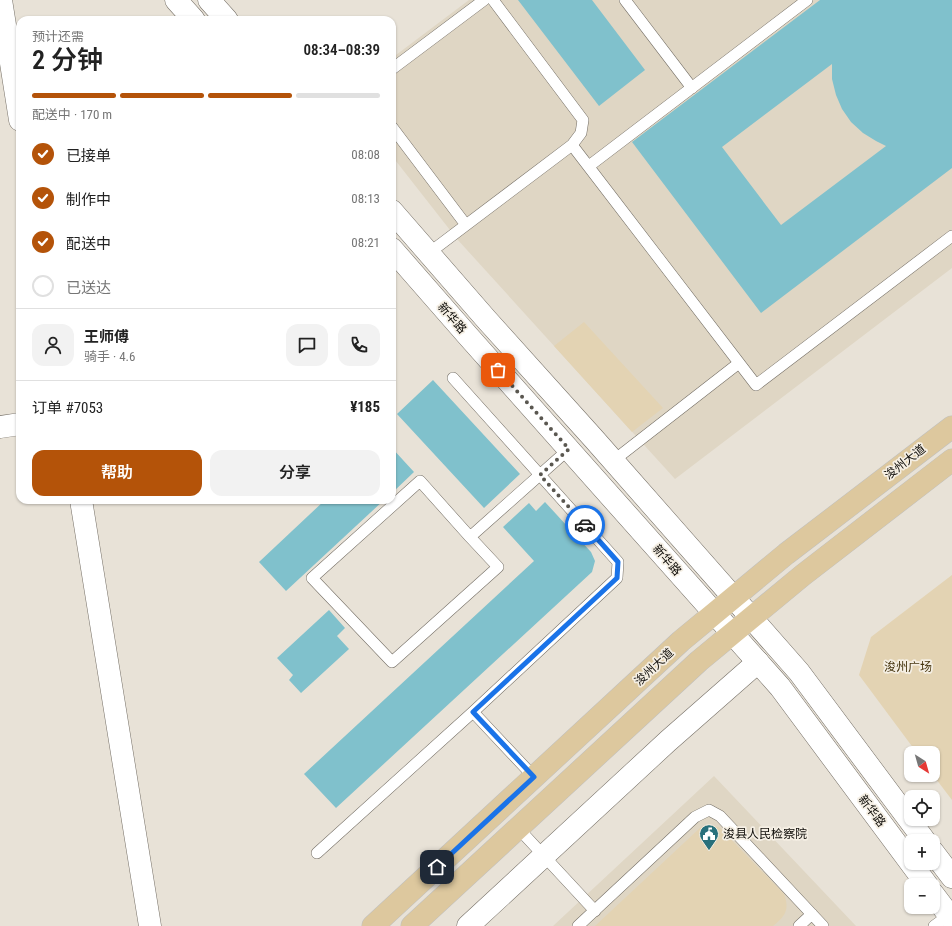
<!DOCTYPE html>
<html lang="zh">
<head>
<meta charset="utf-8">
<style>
  body { margin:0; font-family:"Roboto Condensed","Noto Sans SC",sans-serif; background:#f2f2f2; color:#222; height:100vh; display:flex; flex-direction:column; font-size:15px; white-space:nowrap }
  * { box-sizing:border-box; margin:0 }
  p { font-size:13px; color:#767676 }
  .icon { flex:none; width:22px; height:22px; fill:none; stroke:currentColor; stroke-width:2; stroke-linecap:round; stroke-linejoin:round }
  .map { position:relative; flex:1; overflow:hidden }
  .panel { position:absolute; left:16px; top:16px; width:380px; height:488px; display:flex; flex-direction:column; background:#fff; border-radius:12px; box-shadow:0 1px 3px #0004 }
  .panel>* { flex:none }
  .needle { width:26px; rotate:143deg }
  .fabs { position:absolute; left:904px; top:746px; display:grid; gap:8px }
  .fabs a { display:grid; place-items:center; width:36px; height:36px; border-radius:8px; background:#fff; box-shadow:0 1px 3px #0004; font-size:20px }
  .pin { position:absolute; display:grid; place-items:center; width:34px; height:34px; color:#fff; margin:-17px; border-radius:8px; box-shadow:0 2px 6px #0006 }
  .courier { position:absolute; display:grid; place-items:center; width:40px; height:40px; margin:-20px; border:3px solid #1a73e8; border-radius:50%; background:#fff; color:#222; box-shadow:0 1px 5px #0007 }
  .headline em { font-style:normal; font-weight:600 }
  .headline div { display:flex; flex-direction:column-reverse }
  .headline { display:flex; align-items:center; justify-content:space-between; height:68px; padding:0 16px }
  h1 { font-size:26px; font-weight:600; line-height:30px }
  .bar { display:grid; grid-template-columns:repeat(4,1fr); gap:6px 4px; align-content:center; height:48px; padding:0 16px }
  .bar i { height:5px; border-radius:3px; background:#e0e0e0 }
  .bar .on { background:#b45309 }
  .bar p { grid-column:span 4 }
  .line { display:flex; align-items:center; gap:10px; padding:0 16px; border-top:1px solid #e0e0e0 }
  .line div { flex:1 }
  .round { display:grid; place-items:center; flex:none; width:42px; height:42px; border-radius:12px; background:#f2f2f2 }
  ol { padding:0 16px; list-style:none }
  li { display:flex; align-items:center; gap:12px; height:44px }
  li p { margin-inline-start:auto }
  li .icon { padding:4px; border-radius:50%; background:#b45309; color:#fff; stroke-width:4 }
  li:last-child { color:#767676 }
  li i { width:22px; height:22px; border:2px solid #e0e0e0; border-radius:50% }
  .button { display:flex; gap:8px; margin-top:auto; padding:8px 16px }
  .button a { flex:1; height:46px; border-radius:12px; background:#b45309; color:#fff; font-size:16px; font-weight:600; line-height:46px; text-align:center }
  .button a+a { background:#f2f2f2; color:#222 }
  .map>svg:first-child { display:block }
</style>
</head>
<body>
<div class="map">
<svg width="952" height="926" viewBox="0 0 952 926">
  <rect width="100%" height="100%" fill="#e8e2d7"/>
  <!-- built -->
  <path fill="#dfd6c4" d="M469,0h483v268l-277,211 -218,-240 -65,-83v-98z
    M714,776l142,150h-303z"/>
  <!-- green -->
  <path fill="#e3d3b3" d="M584,322l79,86 -31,24 -78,-86z
    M952,575v225l-19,-25v-22h-16l-58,-78 12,-38z
    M712,825l8,3 64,66c6,16 1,22 -11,32h-178l106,-99z"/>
  <!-- building -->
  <path fill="#80c1cc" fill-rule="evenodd" d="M518,0h74l53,70 -46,36z
    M820,0h132v168l-191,145 -129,-171zM832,64v15l4,16 6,14 9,13 12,11 13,8 10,5 -105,79 -59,-78z
    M433,380l87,94 -36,34 -87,-94z
    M392,448l22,24 -22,21z
    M325,500h59l-98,91 -27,-29z
    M545,502l46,50 4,9 -3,11 -256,236 -32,-34 230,-213 -31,-34 26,-24 7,8z
    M329,610l16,18 -8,8 12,13 -48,44 -12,-13 4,-5 -16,-17z"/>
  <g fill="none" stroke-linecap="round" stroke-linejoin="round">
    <!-- service casing -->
    <g stroke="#756f66" stroke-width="12">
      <path id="service" d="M493,0l90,120 -2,13 -9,12
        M625,0l67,88
        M392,69l92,-69
        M392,127l74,98
        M589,166l218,-166
        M429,253l143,-108 184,240 196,-149
        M613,461l126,-98
        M470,537l-50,-56 -108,97 80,84 106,-95 -28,-30 99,-88
        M473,712l61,65
        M518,828l77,83
        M317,853l156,-141 144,-134 1,-16 -165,-184
        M578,926l117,-109 14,-7 11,6 103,110
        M799,926l13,-12
        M934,926l15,-11"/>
    </g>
    <!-- minor casing -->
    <g stroke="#756f66" stroke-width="23">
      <path id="minor" d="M1,0l19,120
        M0,427l20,-3
        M81,500l69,426
        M468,926l200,-185 90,-79"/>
    </g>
    <!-- secondary casing -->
    <g stroke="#756f66" stroke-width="23">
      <path id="secondary" d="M176,0l18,20
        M209,0l18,20
        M392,211l94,108 108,120 205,233 126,169
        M392,249l76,87 312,351 147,198
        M933,852l19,25
        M933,894l19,25"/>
    </g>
    <!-- primary casing -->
    <g stroke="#c0c0bf" stroke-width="23">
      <path id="primary" d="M373,926l308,-285 105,-87 166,-127
        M412,926l287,-265 104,-86 149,-115"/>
    </g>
    <!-- service -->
    <use href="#service" stroke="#fff" stroke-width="11"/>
    <!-- minor -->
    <use href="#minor" stroke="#fff" stroke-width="22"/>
    <!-- secondary -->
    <use href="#secondary" stroke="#fff" stroke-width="22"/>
    <!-- primary -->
    <use href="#primary" stroke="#ddc89e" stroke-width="22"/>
  </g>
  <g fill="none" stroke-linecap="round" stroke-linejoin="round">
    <!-- done -->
    <path stroke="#5a5750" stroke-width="4" stroke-dasharray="0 7.2" d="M498,370l71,79 -29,26 45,50"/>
    <!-- route -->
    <path stroke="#1a73e8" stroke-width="5" d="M437,867l97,-90 -61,-65 144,-134 1,-16 -33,-37"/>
  </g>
  <!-- icons -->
  <defs>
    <g id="civic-pin" transform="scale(1)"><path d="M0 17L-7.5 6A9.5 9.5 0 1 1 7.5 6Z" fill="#28707b" stroke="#f5efe4"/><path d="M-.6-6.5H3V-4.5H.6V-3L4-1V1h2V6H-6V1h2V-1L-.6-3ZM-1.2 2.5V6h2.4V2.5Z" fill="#fff"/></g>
  </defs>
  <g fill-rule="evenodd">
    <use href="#civic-pin" x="709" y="834"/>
  </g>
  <g text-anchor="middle" stroke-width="3.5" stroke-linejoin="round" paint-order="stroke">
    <!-- street labels -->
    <g font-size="12" fill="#0e0c08" stroke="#f5efe4">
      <text transform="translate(452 318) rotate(49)" y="4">新华路</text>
      <text transform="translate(905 462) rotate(-38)" y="4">浚州大道</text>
      <text transform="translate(667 560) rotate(49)" y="4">新华路</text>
      <text transform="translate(654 667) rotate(-43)" y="4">浚州大道</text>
      <text transform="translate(872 811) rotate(53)" y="4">新华路</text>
    </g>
    <!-- park labels -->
    <g font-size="12" fill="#46350f" stroke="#f5efe4">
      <text x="908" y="671">浚州广场</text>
    </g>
    <!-- poi labels -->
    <g font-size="12" fill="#0e0c08" stroke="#f5efe4" text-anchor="start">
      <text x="723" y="838">浚县人民检察院</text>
    </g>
  </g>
</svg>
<div class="fabs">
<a><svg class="needle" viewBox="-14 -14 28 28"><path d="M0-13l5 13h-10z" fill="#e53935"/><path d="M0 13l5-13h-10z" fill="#767676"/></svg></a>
<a><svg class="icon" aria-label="locate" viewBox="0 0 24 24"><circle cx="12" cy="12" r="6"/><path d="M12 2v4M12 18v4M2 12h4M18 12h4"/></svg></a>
<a>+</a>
<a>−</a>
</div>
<div class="pin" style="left:498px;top:370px;background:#ea580c"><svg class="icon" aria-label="bag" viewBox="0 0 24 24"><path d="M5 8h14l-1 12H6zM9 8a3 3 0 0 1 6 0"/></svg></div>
<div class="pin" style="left:437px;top:867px;background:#1f2937"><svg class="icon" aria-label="home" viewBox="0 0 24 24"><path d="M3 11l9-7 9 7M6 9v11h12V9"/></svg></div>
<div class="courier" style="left:585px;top:525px"><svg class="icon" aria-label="car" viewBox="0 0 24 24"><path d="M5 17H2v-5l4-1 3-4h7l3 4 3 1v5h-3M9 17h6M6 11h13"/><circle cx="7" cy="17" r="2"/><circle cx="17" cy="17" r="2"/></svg></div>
<section class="panel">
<div class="headline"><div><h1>2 分钟</h1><p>预计还需</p></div><em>08:34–08:39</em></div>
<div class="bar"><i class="on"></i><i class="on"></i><i class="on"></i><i></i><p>配送中 · 170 m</p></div>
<ol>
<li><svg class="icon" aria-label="check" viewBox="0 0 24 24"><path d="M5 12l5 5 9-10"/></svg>已接单<p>08:08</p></li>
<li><svg class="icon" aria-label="check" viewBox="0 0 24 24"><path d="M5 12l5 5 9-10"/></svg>制作中<p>08:13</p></li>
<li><svg class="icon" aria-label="check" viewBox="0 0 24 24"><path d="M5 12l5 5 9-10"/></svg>配送中<p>08:21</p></li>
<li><i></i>已送达</li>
</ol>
<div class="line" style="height:72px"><a class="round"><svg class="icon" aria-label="person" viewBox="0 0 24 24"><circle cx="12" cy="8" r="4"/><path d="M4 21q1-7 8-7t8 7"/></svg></a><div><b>王师傅</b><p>骑手 · 4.6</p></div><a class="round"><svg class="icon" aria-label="chat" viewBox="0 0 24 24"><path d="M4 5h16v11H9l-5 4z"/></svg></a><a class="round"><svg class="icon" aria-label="phone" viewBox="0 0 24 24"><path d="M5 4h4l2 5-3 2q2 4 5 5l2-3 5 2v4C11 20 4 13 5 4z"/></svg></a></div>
<div class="line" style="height:52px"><div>订单 #7053</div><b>¥185</b></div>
<div class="button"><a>帮助</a><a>分享</a></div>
</section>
</div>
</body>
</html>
